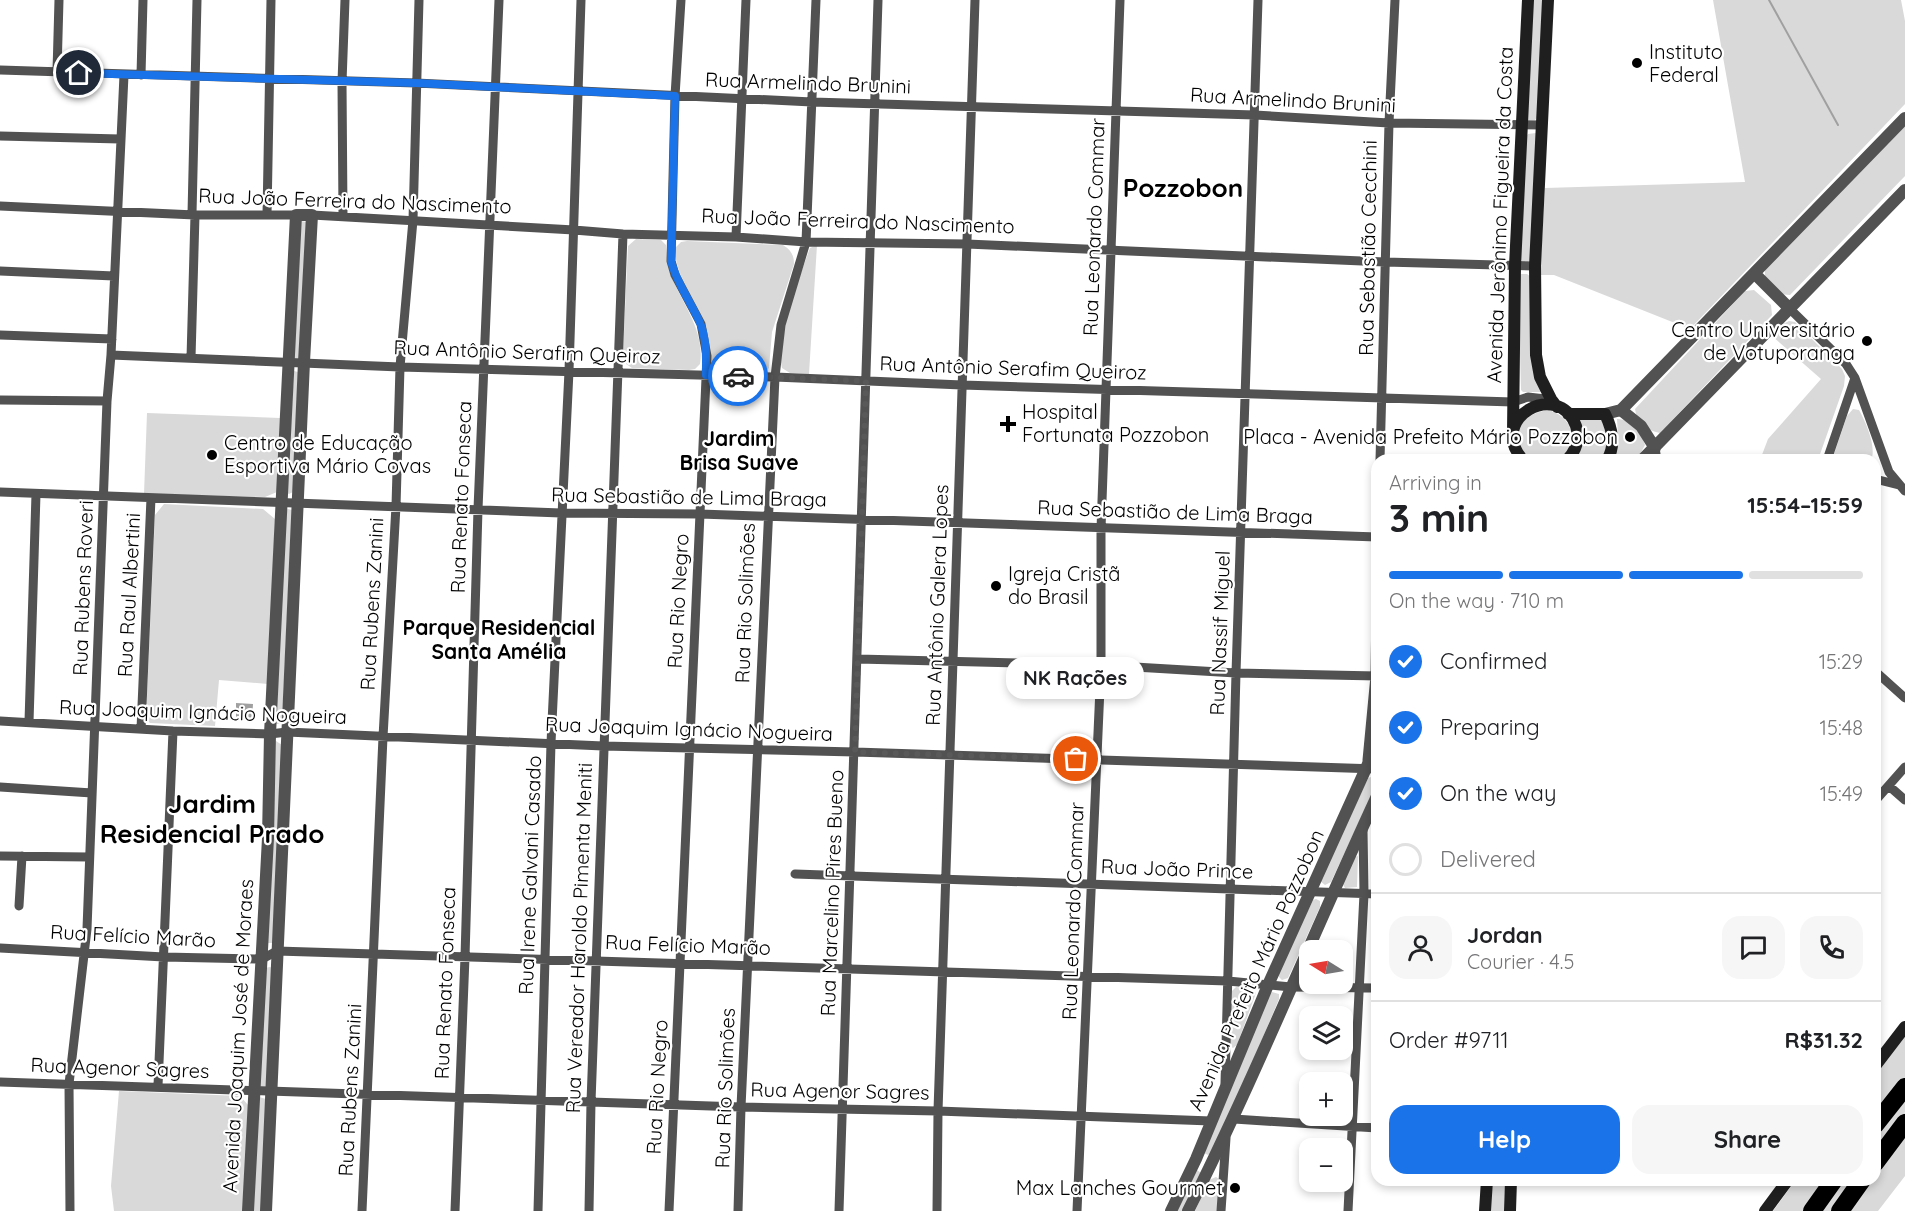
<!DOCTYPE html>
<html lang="en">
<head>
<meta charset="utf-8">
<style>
  body { margin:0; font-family:Quicksand,sans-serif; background:#f6f6f6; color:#202124; height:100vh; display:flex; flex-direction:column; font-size:22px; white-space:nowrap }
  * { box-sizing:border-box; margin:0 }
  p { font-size:20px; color:#757577 }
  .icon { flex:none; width:33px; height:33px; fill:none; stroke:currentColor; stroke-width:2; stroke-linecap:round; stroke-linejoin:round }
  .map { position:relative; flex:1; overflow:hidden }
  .details { position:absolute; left:1371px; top:454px; width:510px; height:732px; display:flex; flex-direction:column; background:#fff; border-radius:18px; box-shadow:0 3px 9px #0003 }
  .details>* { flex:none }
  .needle { width:39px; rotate:281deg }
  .buttons { position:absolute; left:1299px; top:940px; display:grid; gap:12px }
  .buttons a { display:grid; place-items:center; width:54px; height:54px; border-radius:12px; background:#fff; box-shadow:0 3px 9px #0003; font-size:30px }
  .pin { position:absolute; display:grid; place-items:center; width:51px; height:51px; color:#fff; margin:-26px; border:3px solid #fff; border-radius:50%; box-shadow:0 2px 6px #0007 }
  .courier { position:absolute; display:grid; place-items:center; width:60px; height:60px; margin:-30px; border:4px solid #1a73e8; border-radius:50%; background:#fff; color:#222; box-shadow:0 2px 8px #0007 }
  .bubble { position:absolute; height:42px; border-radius:18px; background:#fff; box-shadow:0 3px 9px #0003; font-size:20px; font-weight:700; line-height:42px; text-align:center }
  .head em { font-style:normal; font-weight:700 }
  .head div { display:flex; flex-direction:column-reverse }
  .head { display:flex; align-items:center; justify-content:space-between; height:102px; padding:0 18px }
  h1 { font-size:39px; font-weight:700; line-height:45px }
  .bar { display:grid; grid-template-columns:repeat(4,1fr); gap:9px 6px; align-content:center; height:72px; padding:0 18px }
  .bar i { height:8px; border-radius:4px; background:#e0e0e0 }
  .bar .active { background:#1a73e8 }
  .bar p { grid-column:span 4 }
  .line { display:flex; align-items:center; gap:15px; padding:0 18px; border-top:2px solid #e0e0e0 }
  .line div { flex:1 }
  .round { display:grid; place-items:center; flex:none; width:63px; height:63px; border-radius:18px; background:#f6f6f6 }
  ol { padding:0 18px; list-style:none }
  li { display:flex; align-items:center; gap:18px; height:66px }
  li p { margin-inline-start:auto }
  li .icon { padding:6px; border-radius:50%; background:#1a73e8; color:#fff; stroke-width:4 }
  li:last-child { color:#757577 }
  li i { width:33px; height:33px; border:3px solid #e0e0e0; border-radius:50% }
  .cta { display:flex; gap:12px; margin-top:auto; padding:12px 18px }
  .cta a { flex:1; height:69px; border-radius:18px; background:#1a73e8; color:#fff; font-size:24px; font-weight:700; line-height:69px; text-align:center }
  .cta a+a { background:#f6f6f6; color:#202124 }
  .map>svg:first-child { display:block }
</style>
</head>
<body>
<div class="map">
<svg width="1905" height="1211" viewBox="0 0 1905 1211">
  <rect width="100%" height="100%" fill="#fff"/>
  <!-- green -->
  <path fill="#d9d9d9" d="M1531,0h14l-6,115 -4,5h-7l-2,-6z
    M1713,0h188l4,21v83l-215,225 -136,-54h-14l5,-87 200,-6z
    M1905,123v53l-115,119 -11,-1 -14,-15v-11z
    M1536,133l-4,124 -4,5 -6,-1 -4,-4 7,-119 3,-4z
    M301,221l5,1 -7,137 -6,1z
    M636,239l25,1 5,5c1,12 1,22 6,33 12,28 33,54 28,86l-5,5 -6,1 -57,-2 -6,-4 -3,-10 5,-108z
    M687,241l96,4c8,5 11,10 11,19l-22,68 -3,36 -5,5 -48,-3 -5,-5c-1,-14 -2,-29 -7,-42 -9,-26 -29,-46 -29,-75l6,-6z
    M817,245l-8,129 -19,-1 -8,-5c-7,-27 18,-93 28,-120z
    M1521,274h6l4,3 12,113 -2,2h-18l-2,-2 -3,-110z
    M1754,290l17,15 1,10 -112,118c-14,-3 -23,-10 -25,-24l110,-118z
    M1789,321l6,1 47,47 3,7 -1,10 -26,74h-58l8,-21 53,-60 -50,-44 12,-11z
    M294,371l4,1 -5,120 -4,2 -2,-1z
    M1853,409l6,1c7,12 18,38 12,50h-36l-2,-3 14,-41z
    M1549,410c19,6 28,22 19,40 -2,3 -4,9 -9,10 -3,2 -10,0 -14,0 -16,1 -17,1 -24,-14 -11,-21 10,-34 28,-36z
    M147,413l133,5 -3,74 -12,5 -121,-3z
    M1617,419c16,1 24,12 28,26l-6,11 -18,4 -8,-2 5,-22z
    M1577,420h23l5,2 3,7 -2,24c-8,8 -21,9 -31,3z
    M164,504l99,5 12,10 -7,165 -49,-4 -4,46 -65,-3 -4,-4 9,-204z
    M288,509l4,1 -10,212 -4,2h-2l10,-214z
    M276,741l6,4 -9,198h-5l6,-201z
    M1371,777l6,4 -1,4 -45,97 -6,3 -5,-4 48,-103z
    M1358,856l-1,31 -12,1 -3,-5 12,-26z
    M1316,899l4,2v6l-32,71 -6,2 -3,-3 -1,-4 35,-73z
    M270,967l2,1 -4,118 -5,4 -4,-5 6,-117z
    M1236,987l16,2 4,4 -19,52 -4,3 -4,-3 3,-54z
    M1272,992l7,2v5l-64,152 -7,4 -4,-2 64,-159z
    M1905,1035v42l-30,38v-41z
    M119,1091l121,5 9,10 -6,105h-129l-3,-25z
    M1905,1093v19l-30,37v-18z
    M259,1097l7,2 -4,112h-9z
    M1905,1134v42l-27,35h-31l23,-30 5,-1v-6z
    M1197,1170l4,3 -15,38h-12z
    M1216,1177l3,2 -2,32h-22l14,-31z
    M1491,1181h14l-1,30h-15z
    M1795,1181h34l-22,30h-34z
    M1839,1181h14l-22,30h-14z"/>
  <!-- water -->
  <path fill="#a0a0a0" d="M236,703l17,1 -1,15h-16z"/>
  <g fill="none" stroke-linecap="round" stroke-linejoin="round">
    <!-- stream -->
    <path stroke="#a0a0a0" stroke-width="2" d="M1769,0l69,125"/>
    <!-- motorway casing -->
    <g stroke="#dbdbdb" stroke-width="21">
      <path id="motorway" d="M1875,1125l30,-38
        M1875,1163l30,-40
        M1812,1211l22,-31
        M1840,1211l22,-31"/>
    </g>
    <!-- minor -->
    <path stroke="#525252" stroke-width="9" d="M0,70l416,13 396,19 443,13 134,8 153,2
      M57,72l2,-72
      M141,75l2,-75
      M0,136l120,3
      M0,206l195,9h101
      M192,214l5,-214
      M267,215l4,-215
      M312,215l262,15 49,4 113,3 70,5 161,2 418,18 150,4
      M343,215l-1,-133 3,-82
      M736,237l10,-237
      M0,271l114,5
      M1790,309l56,55 9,14 34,94 16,19
      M0,335l112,4
      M111,355l289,12 375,10 187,8 551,17 15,-5 17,2 5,6
      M191,358l4,-143
      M0,400l107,1
      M1655,448l2,12
      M1380,460l9,-337 6,-123
      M1827,460l28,-82
      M1875,479l24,6
      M0,492l561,21 139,1 677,23
      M858,659l243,6 135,8 141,3
      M1875,671l30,27
      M0,721l173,10 97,3 17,-2 316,14 252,6 522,17
      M29,722l7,-228
      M141,729l10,-231
      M1367,760l8,-84 2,-144
      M1889,786l16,14
      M0,787l92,6
      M1875,801l30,-34
      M0,856l89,1
      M795,874l582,20
      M19,906l3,-50
      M0,948l164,9 98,2 15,-8 97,3 854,27 63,6 86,1
      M0,1082l741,25 197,4 273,10
      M1225,1083l11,-410 22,-673
      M158,1086l15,-355
      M1234,1119l143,9
      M70,1211l-1,-127 18,-155 20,-528 4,-46 13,-280
      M362,1211l21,-474 13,-231 4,-139 13,-147 6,-220
      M455,1211l10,-254 13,-448 21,-509
      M538,1211l13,-468 18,-372 12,-371
      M589,1211l2,-109 32,-868
      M669,1211l38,-855 -6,-32 -26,-49 -4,-14 4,-165 6,-96
      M738,1211l3,-104 34,-730 6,-52 25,-83 10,-242
      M839,1211l39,-1211
      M937,1211l1,-100 37,-1111
      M1077,1211l24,-546v-136l19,-529
      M1221,1211l5,-73
      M1348,1211l16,-317 -1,-64"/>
    <!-- tertiary -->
    <path stroke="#525252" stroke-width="12" d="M1755,274l35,35
      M1621,410l20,16 14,22
      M1605,414l16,-4 284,-292
      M1642,460l263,-270
      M248,1211l20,-373 2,-104 26,-519h16l-8,147 -38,849
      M1171,1211l25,-52 72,-174 109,-241
      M1188,1211c68,-136 125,-277 189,-415"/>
    <!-- secondary -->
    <path stroke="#1f1f1f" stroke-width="12" d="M1548,0l-13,266 1,89 4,22 11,22 6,8
      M1568,414h37c7,14 11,32 2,46
      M1513,431l2,-165 13,-266
      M1523,460c-37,-41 35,-82 53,-34 4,13 0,25 -9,34
      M1875,1066l30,-39
      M1485,1211l2,-31
      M1510,1211l1,-31
      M1765,1211l23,-31"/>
    <!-- motorway -->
    <use href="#motorway" stroke="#000" stroke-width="18"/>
  </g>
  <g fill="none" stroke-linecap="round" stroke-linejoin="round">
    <!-- done -->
    <path stroke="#595959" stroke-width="6" stroke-dasharray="0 10.8" d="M738,376l128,5 -11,371 221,7"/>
    <!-- route -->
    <path stroke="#1a73e8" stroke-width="8" d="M79,73l337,10 259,13 -4,165c6,23 20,41 29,62 7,16 6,35 6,52l32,1"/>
  </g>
  <!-- markers -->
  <g fill="#000" stroke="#fff" stroke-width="2">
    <circle cx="1637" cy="63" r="6"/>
    <circle cx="1867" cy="341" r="6"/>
    <path d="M1005 415h6v6h6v6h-6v6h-6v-6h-6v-6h6z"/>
    <circle cx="1630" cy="437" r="6"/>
    <circle cx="212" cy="455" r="6"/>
    <circle cx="996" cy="586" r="6"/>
    <circle cx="1235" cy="1188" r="6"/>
  </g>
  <g text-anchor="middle" stroke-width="4.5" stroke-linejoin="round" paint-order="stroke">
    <!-- poi labels -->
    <g font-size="20" fill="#000" stroke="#fff" text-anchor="start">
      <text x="1649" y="59">Instituto<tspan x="1649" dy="23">Federal</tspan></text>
      <text x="1855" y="337" text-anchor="end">Centro Universitário<tspan x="1855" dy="23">de Votuporanga</tspan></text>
      <text x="1022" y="419">Hospital<tspan x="1022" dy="23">Fortunata Pozzobon</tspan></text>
      <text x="1618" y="444" text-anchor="end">Placa - Avenida Prefeito Mário Pozzobon</text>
      <text x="224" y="450">Centro de Educação<tspan x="224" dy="23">Esportiva Mário Covas</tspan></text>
      <text x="1008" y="581">Igreja Cristã<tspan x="1008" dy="23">do Brasil</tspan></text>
      <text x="1223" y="1195" text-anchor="end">Max Lanches Gourmet</text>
    </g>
    <!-- street labels -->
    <g font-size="20" fill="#000" stroke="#fff">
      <text transform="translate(808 83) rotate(2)" y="7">Rua Armelindo Brunini</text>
      <text transform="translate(1293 100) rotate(3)" y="7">Rua Armelindo Brunini</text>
      <text transform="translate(355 201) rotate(2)" y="7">Rua João Ferreira do Nascimento</text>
      <text transform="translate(1500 215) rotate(-88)" y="7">Avenida Jerônimo Figueira da Costa</text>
      <text transform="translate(858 221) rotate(2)" y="7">Rua João Ferreira do Nascimento</text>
      <text transform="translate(1094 227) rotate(-88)" y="7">Rua Leonardo Commar</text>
      <text transform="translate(1368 248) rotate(-89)" y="7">Rua Sebastião Cecchini</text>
      <text transform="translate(527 352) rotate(2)" y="7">Rua Antônio Serafim Queiroz</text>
      <text transform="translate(1013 368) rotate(2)" y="7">Rua Antônio Serafim Queiroz</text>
      <text transform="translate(461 497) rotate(-88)" y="7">Rua Renato Fonseca</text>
      <text transform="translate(689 497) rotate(1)" y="7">Rua Sebastião de Lima Braga</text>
      <text transform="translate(1175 512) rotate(2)" y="7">Rua Sebastião de Lima Braga</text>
      <text transform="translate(83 588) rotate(-88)" y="7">Rua Rubens Roveri</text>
      <text transform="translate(129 595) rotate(-87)" y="7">Rua Raul Albertini</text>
      <text transform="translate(678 601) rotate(-87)" y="7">Rua Rio Negro</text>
      <text transform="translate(745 603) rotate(-88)" y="7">Rua Rio Solimões</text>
      <text transform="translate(372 604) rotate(-87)" y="7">Rua Rubens Zanini</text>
      <text transform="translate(937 605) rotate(-88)" y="7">Rua Antônio Galera Lopes</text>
      <text transform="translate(1220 633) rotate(-88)" y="7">Rua Nassif Miguel</text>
      <text transform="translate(203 712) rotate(2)" y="7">Rua Joaquim Ignácio Nogueira</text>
      <text transform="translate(689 729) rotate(2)" y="7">Rua Joaquim Ignácio Nogueira</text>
      <text transform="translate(1177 869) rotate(2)" y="7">Rua João Prince</text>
      <text transform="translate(530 875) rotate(-88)" y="7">Rua Irene Galvani Casado</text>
      <text transform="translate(832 893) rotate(-88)" y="7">Rua Marcelino Pires Bueno</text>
      <text transform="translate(1073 911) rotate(-88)" y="7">Rua Leonardo Commar</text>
      <text transform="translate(133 936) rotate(3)" y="7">Rua Felício Marão</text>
      <text transform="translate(579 938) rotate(-88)" y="7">Rua Vereador Haroldo Pimenta Meniti</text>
      <text transform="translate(688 945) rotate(2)" y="7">Rua Felício Marão</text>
      <text transform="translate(1256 970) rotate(-66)" y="7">Avenida Prefeito Mário Pozzobon</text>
      <text transform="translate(445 983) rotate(-88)" y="7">Rua Renato Fonseca</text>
      <text transform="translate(238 1036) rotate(-87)" y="7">Avenida Joaquim José de Moraes</text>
      <text transform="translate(120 1068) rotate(2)" y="7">Rua Agenor Sagres</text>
      <text transform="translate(657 1087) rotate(-87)" y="7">Rua Rio Negro</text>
      <text transform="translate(725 1088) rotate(-88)" y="7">Rua Rio Solimões</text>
      <text transform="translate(350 1090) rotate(-87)" y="7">Rua Rubens Zanini</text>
      <text transform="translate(840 1091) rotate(1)" y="7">Rua Agenor Sagres</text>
    </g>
    <!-- neighbourhood labels -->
    <g font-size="21" font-weight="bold" fill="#000" stroke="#fff">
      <text x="739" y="446">Jardim<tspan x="739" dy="24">Brisa Suave</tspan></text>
      <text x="499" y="635">Parque Residencial<tspan x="499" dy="24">Santa Amélia</tspan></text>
    </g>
    <!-- district labels -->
    <g font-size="26" font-weight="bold" fill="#000" stroke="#fff">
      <text x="1183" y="197">Pozzobon</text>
      <text x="212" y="813">Jardim<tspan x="212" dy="30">Residencial Prado</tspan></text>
    </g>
  </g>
</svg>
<div class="buttons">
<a><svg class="needle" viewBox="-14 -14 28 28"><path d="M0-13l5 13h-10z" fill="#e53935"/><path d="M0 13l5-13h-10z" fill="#757577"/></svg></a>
<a><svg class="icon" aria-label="layers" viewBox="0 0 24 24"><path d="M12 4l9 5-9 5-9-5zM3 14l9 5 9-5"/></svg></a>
<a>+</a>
<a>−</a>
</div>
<div class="pin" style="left:1076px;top:759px;background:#ea580c"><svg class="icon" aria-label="bag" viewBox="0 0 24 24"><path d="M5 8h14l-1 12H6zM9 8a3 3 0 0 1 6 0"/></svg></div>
<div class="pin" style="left:79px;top:73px;background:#1f2937"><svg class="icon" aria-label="home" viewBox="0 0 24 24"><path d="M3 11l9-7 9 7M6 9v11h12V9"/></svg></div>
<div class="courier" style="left:738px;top:376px"><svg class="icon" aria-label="car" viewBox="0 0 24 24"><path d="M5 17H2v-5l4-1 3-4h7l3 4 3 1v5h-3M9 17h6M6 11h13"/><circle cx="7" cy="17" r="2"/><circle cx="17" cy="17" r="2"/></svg></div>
<div class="bubble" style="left:1006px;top:657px;width:138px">NK Rações</div>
<section class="details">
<div class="head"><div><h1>3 min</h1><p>Arriving in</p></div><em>15:54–15:59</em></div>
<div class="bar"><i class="active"></i><i class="active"></i><i class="active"></i><i></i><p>On the way · 710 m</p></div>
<ol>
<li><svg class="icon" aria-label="check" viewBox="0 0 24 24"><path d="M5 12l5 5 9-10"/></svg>Confirmed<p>15:29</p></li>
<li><svg class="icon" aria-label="check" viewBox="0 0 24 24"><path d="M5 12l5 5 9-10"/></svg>Preparing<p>15:48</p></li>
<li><svg class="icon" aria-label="check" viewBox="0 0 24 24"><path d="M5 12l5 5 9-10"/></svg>On the way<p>15:49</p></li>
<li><i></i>Delivered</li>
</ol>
<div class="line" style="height:108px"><a class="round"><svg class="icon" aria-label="person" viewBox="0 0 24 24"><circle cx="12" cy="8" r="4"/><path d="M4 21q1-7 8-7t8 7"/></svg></a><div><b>Jordan</b><p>Courier · 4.5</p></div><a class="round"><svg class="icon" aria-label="chat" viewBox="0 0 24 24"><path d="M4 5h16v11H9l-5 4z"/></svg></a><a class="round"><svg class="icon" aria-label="phone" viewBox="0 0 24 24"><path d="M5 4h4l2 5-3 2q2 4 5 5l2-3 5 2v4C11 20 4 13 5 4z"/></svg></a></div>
<div class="line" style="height:78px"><div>Order #9711</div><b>R$31.32</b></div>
<div class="cta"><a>Help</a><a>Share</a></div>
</section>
</div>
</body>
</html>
